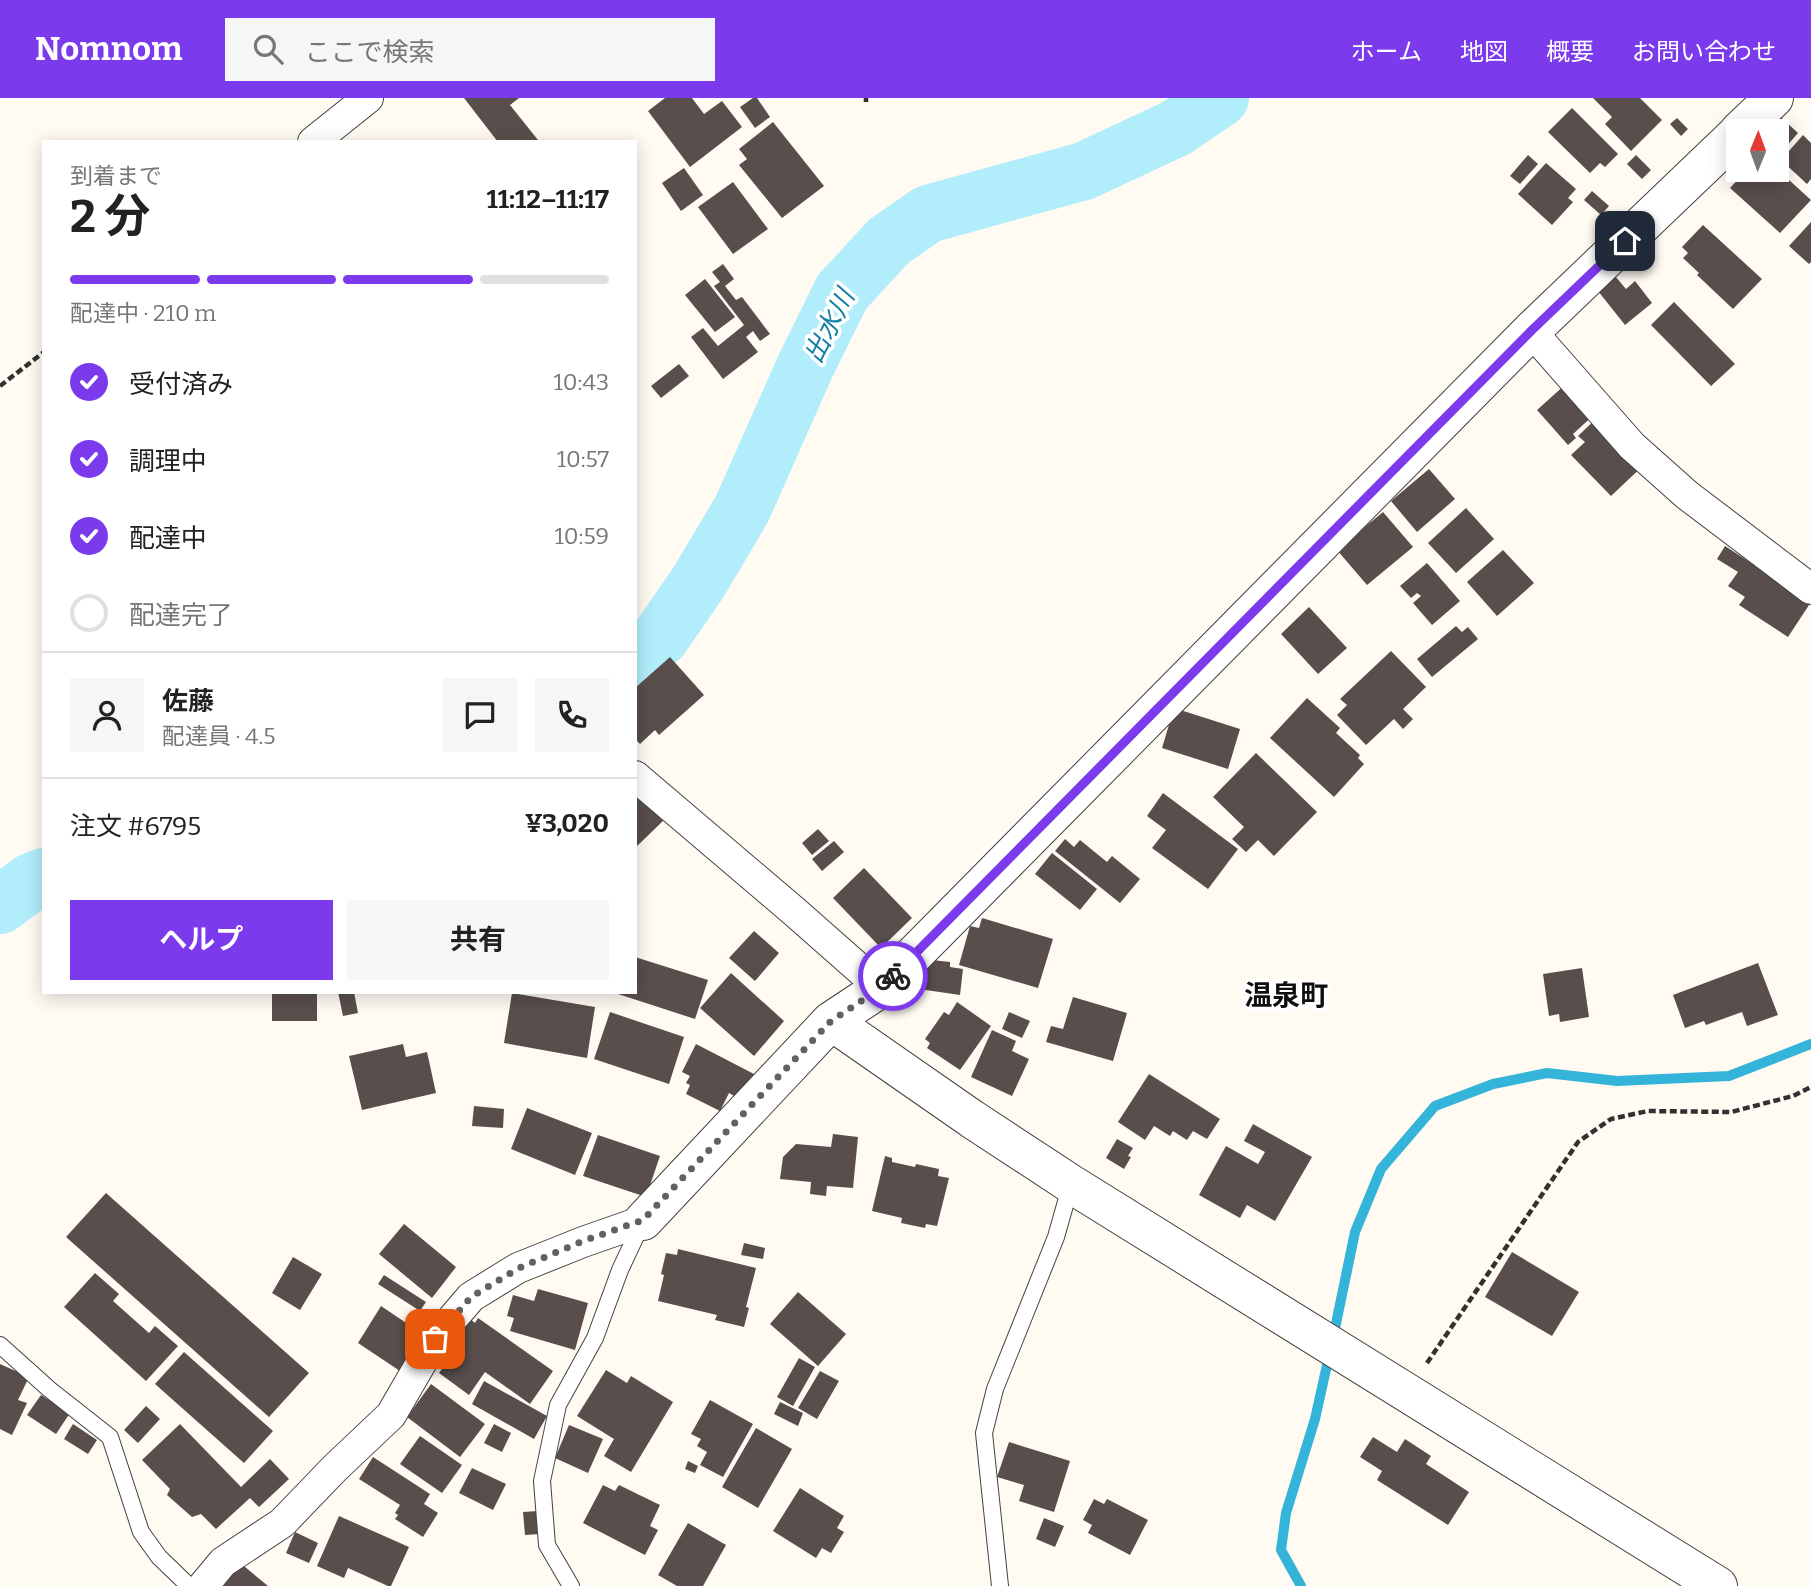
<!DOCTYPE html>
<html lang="ja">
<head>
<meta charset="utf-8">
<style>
  body { margin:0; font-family:Bitter,"Noto Sans JP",serif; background:#f6f6f6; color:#222; height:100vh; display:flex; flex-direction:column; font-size:26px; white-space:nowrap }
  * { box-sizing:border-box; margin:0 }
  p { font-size:23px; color:#767676 }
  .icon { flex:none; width:38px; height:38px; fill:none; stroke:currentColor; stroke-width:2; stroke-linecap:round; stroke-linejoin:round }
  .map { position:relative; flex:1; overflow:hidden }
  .details { position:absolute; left:42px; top:42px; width:595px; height:854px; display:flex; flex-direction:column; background:#fff; border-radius:0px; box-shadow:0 4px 18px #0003 }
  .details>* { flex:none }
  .needle { width:46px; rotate:1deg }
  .fabs { position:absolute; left:1726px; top:21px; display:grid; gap:14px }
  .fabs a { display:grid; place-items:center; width:63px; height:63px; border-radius:0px; background:#fff; box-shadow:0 4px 18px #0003; font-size:35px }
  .pin { position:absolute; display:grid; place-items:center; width:60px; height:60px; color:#fff; margin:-30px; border-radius:14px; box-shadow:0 4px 10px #0006 }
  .courier { position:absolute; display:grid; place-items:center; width:70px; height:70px; margin:-35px; border:5px solid #7c3aed; border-radius:50%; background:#fff; color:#222; box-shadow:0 2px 9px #0007 }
  .head em { font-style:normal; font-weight:700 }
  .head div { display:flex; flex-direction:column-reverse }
  .head { display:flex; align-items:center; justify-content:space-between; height:119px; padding:0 28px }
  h1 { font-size:46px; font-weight:700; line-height:52px }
  .bar { display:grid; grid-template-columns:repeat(4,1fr); gap:10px 7px; align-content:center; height:84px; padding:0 28px }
  .bar i { height:9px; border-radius:5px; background:#e0e0e0 }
  .bar .active { background:#7c3aed }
  .bar p { grid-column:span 4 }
  .line { display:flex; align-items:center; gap:18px; padding:0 28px; border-top:2px solid #e0e0e0 }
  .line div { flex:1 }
  .round { display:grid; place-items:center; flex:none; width:74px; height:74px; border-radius:0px; background:#f6f6f6 }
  ol { padding:0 28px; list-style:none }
  li { display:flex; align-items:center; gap:21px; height:77px }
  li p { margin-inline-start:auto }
  li .icon { padding:7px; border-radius:50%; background:#7c3aed; color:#fff; stroke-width:4 }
  li:last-child { color:#767676 }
  li i { width:38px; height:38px; border:4px solid #e0e0e0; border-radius:50% }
  .primary-button { display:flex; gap:14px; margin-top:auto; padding:14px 28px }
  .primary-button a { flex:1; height:80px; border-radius:0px; background:#7c3aed; color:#fff; font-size:28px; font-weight:700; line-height:80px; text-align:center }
  .primary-button a+a { background:#f6f6f6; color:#222 }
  header { display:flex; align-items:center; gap:42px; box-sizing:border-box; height:98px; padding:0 35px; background:#7c3aed; color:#fff }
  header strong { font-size:33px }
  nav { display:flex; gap:38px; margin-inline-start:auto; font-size:24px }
  .search { width:490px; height:63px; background:#f6f6f6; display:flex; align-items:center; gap:18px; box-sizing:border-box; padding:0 24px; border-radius:0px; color:#767676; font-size:26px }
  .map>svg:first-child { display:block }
</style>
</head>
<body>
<header>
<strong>Nomnom</strong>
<div class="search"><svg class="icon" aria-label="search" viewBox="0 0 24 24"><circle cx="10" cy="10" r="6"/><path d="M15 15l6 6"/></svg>ここで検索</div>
<nav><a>ホーム</a><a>地図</a><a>概要</a><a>お問い合わせ</a></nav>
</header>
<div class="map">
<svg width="1811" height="1488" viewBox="0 0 1811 1488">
  <rect width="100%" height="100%" fill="#fffaf2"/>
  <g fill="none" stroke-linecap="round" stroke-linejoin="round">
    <!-- stream -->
    <path stroke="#33b4d8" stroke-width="10" d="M1333,1240l22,-106 26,-63 54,-63 58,-22 54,-11 70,8 112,-5 82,-32
      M1301,1488l-20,-36 5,-37 29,-94 14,-63"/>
    <!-- river -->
    <path stroke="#b2edfb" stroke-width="58" d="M635,558l25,-18 38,-55 44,-74 63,-142 37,-75 47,-51 39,-27 156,-43 92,-43 44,-30
      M0,807l31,-23 13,-5"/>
  </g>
  <!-- building -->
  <path fill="#594e4b" d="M464,0h55l-9,7 28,35 -2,2h-38z
    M665,0h27l12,16 18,-13 20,26 -52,40 -42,-56z
    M753,0h4l13,19 -15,11 -15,-21z
    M1593,0h47l22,22 -31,31 -26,-27 7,-7z
    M1572,10l46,46 -13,13 -5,-4 -10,10 -42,-41z
    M1772,11l26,24 -22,25v-27h-24z
    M1677,20l11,11 -7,7 -11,-12z
    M773,24l51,64 -42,32 -43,-53 8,-6 -8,-10z
    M1803,37l8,8v36l-4,5 -26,-24z
    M1528,57l10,9 -18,20 -10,-8z
    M1636,57l15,15 -9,9 -15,-15z
    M1546,65l30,26 -8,9 5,4 -21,23 -34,-31z
    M684,70l19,27 -22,16 -19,-28z
    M1741,72h37l33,30 -31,33 -50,-45 14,-15z
    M733,84l35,47 -35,25 -35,-47z
    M1592,93l17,15 -8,9 -17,-15z
    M1811,124v40l-2,2 -20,-18z
    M1703,127l59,54 -29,30 -36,-34 2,-2 -16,-15 5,-5 -6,-6z
    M723,166l11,15 -9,7 11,14 6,-3 28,37 -10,7 -7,-10 -7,6 12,15 -35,27 -32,-42 12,-9 15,18 26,-21 -30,-39 6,-4 -8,-10z
    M1615,178l11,13 9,-8 17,22 -27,22 -27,-34z
    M705,181l30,38 -20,15 -30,-37z
    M1674,204l61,62 -24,22 -60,-61z
    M679,266l10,12 -28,22 -10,-12z
    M1567,285l29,30 -23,21 3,4 -8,7 -31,-35z
    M1600,317l46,48 -35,33 -40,-41 14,-13 -7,-6z
    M1429,371l26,30 -38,33 -26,-31z
    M1466,410l28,31 -38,34 -28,-30z
    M1383,414l30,35 -46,38 -30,-35z
    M1725,448l86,56 -23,35 -49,-32 6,-8 -17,-11 10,-14 -21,-13z
    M1503,452l31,33 -37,33 -30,-34z
    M1427,465l33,38 -28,24 -19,-22 8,-7 -4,-3 -6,5 -11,-12z
    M1309,509l38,41 -29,26 -37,-40z
    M1456,528l6,6 6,-5 10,12 -46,38 -15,-18z
    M1391,553l35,36 -23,22 10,10 -10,10 -9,-10 -28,26 -29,-30 10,-10 -7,-6z
    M670,559l34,38 -45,40 -4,-5 -15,14 -5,-5v-51z
    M1307,600l33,30 -4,5 24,22 -2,3 6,6 -30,33 -64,-59z
    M1174,610l66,21 -12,40 -66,-21z
    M1256,655l61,59 -43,44 -16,-16 -12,12 -14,-13 12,-12 -31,-30z
    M635,694l28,29 -28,27z
    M1163,695l75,56 -30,40 -56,-41 14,-18 -19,-14z
    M818,731l11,12 -17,14 -10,-12z
    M1065,741l9,8 6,-7 27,22 5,-6 28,23 -20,24 -65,-52z
    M834,743l10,11 -22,19 -10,-12z
    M1052,755l45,36 -17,21 -45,-36z
    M864,770l48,50 -31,30 -48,-50z
    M982,820l71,21 -15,49 -79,-23 11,-39 9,2z
    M754,833l25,22 -24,28 -26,-23z
    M635,859l73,23 -13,39 -80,-26 20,-1z
    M923,861l27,3v5l13,2 -3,26 -41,-6z
    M1758,865l20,52 -31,11 -5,-14 -36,13 -2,-4 -19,7 -12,-33z
    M1582,870l7,49 -29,5 -1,-8 -10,2 -6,-42z
    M731,875l53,48 -30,35 -54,-48z
    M272,894h45v29h-45z
    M338,894h16l4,21 -15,3z
    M512,895l83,14 -8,51 -83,-15z
    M1073,899l54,16 -14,48 -67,-19 5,-16 12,3z
    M957,904l34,24 -31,44 -33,-22 3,-5 -5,-4 19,-27 5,3z
    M610,914l74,25 -15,47 -75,-25z
    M1009,914l21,9 -8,17 -20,-9z
    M992,932l24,11 -4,10 17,8 -17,37 -41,-19z
    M403,946l3,13 21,-5 9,41 -74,17 -13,-54z
    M696,946l58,30 -13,26 -12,-7 -9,18 -34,-17 4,-9 -4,-2 4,-7 -8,-4z
    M1149,976l71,45 -13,20 -14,-8 -6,9 -14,-9 -3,5 -16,-10 -9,14 -27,-18z
    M474,1008l30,3 -1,19 -31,-2z
    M527,1010l65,25 -17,42 -64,-26z
    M1253,1026l59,33 -37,64 -28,-16 -7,13 -41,-23 27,-49 32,18 7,-12 -21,-11z
    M833,1036l25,3 -5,51 -26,-2 -1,10 -16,-2 1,-12 -31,-3 3,-22 13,-13 35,3z
    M598,1037l62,21 -14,41 -63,-21z
    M1117,1041l16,9 -5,8 3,1 -7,12 -18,-11z
    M885,1058l7,2v4l23,5 1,-3 23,5 -1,7 11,2 -12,48 -11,-2 -1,4 -24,-5 1,-5 -30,-7z
    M106,1095l203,180 -40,44 -203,-180z
    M404,1126l52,43 -24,31 -53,-44z
    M744,1145l21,5 -2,11 -22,-4z
    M678,1151l78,19 -10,39 3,1 -5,19 -29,-7 2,-5 -59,-14 6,-26 -3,-1 5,-21 11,2z
    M1512,1154l67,40 -27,44 -67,-39z
    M293,1159l29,17 -22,36 -28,-17z
    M95,1175l24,21 -6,7 36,32 6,-7 23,20 -32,35 -82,-74z
    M384,1177l42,27 -6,9 -42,-27z
    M538,1191l50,14 -13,47 -65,-19 4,-13 -7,-2 6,-21 21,6z
    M798,1194l48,42 -28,32 -48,-42z
    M381,1208l43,29 -24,36 -42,-28z
    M469,1220l6,5 3,-5 75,53 -23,33 -45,-32 -16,23 -30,-22 8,-11 -6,-5z
    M184,1254l89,79 -29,32 -89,-79z
    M799,1260l16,9 -22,39 -16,-9z
    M0,1266l29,13 -11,23 9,3 -15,32 -12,-6z
    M606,1272l21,13 4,-7 42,26 -42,70 -27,-16 10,-17 -37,-23z
    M820,1273l19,10 -22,38 -19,-11z
    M484,1283l63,35 -13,23 -62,-35z
    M431,1286l54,40 -25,33 -53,-40z
    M41,1297l29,18 -14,21 -29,-19z
    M710,1302l43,24 -30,53 -23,-12 7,-13 -10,-6 4,-7 -10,-5z
    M780,1304l23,11 -5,13 -24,-12z
    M146,1308l14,13 -22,24 -14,-13z
    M73,1326l24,16 -9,14 -24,-15z
    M180,1326l61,63 29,-28 19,20 -30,28 -9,-9 -34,31 -15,-15 -9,3 -25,-22 3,-6 -28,-29z
    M494,1326l17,9 -9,19 -18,-9z
    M569,1327l34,14 -15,34 -33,-15z
    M756,1330l36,21 -34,59 -36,-21z
    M420,1338l42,29 -20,28 -42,-29z
    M1373,1339l24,15 8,-13 26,17 -5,8 43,28 -21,33 -71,-45 5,-9 -22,-14z
    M1009,1344l61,19 -16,51 -35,-11 5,-16 -27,-8z
    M373,1359l57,37 -6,10 14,9 -15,24 -28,-18 3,-4 -3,-2 5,-8 -41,-26z
    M688,1363l10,5 -3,7 -10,-4z
    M472,1370l34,16 -13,26 -34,-17z
    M603,1387l12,6 4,-6 41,20 -10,21 8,4 -13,25 -62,-32z
    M800,1390l44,28 -7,12 7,4 -13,21 -9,-5 -6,10 -43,-27z
    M1094,1401l10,5 3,-5 41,21 -18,35 -42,-22 4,-8 -9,-5z
    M538,1413l2,23 -15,1 -2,-23z
    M339,1418l70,31 -18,39h-3l-40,-18 -4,10 -27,-12z
    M1044,1420l20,8 -9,21 -19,-8z
    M688,1425l38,22 -23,41h-26l-19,-11z
    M295,1434l23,11 -9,20 -23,-10z
    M239,1464l29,24h-50z"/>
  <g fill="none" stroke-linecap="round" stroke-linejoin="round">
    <!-- service casing -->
    <g stroke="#424242" stroke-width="18">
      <path id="service" d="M0,1247l49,44 61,48 31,95 18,25 30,29
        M571,1488l-24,-41 -5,-64 16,-76 37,-67 25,-68 22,-47
        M1000,1488l-16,-153 11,-44 61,-152 15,-53"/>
    </g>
    <!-- minor casing -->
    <g stroke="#424242" stroke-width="32">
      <path id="minor" d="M313,44l55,-44
        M1531,233l101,115 55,49 124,94
        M635,678l161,137 85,75
        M203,1488l20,-24 59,-39 53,-55 56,-53 44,-76 36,-42 47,-29 65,-26 60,-21"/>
    </g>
    <!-- tertiary casing -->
    <g stroke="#424242" stroke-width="40">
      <path id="tertiary" d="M1739,33l35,-33
        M831,923l141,98 99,65 647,402
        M643,1123l188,-200 50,-33 650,-657 207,-198"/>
    </g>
    <!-- path -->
    <path stroke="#313131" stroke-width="4.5" stroke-dasharray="7 3.5" stroke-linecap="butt" d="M866,4v-4
      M0,288l44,-34
      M1427,1265l151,-221 33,-23 37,-8 83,1 62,-16 18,-9"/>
    <!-- service -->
    <use href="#service" stroke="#fff" stroke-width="16"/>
    <!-- minor -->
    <use href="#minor" stroke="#fff" stroke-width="30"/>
    <!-- tertiary -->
    <use href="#tertiary" stroke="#fff" stroke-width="38"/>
  </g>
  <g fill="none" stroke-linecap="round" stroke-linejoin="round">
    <!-- done -->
    <path stroke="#63615e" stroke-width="7" stroke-dasharray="0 12.6" d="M435,1241l36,-42 48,-29 64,-27 60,-21 188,-199 50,-33 12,-12"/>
    <!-- route -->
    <path stroke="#7c3aed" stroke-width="9" d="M893,878l638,-645 94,-90"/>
  </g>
  <g text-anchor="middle" stroke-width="7" stroke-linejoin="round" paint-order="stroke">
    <!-- water labels -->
    <g font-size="26" font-style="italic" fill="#0e7ea4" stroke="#fff">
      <text transform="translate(829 228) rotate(-63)" y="9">出水川</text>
    </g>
    <!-- quarter labels -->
    <g font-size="28" font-weight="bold" fill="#0f0f0f" stroke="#fff">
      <text x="1286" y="907">温泉町</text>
    </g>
  </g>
</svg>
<div class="fabs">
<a><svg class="needle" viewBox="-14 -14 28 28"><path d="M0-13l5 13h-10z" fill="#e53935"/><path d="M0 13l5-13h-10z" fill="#767676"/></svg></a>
</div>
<div class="pin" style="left:435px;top:1241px;background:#ea580c"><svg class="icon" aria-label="bag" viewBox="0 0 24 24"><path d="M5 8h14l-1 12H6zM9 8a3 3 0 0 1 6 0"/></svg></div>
<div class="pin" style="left:1625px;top:143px;background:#1f2937"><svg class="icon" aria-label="home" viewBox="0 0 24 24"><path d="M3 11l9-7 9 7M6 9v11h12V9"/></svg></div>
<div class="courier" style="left:893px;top:878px"><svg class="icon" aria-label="bike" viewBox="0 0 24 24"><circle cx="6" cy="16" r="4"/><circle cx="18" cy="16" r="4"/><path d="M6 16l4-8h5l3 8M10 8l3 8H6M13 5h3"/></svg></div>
<section class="details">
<div class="head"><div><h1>2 分</h1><p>到着まで</p></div><em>11:12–11:17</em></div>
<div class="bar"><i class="active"></i><i class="active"></i><i class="active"></i><i></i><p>配達中 · 210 m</p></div>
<ol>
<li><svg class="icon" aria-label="check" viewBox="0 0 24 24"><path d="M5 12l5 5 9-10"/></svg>受付済み<p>10:43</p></li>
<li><svg class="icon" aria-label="check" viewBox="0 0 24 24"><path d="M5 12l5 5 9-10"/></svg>調理中<p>10:57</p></li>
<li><svg class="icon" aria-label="check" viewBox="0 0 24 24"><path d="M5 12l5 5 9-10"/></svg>配達中<p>10:59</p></li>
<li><i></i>配達完了</li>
</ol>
<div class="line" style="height:126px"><a class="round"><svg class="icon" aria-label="person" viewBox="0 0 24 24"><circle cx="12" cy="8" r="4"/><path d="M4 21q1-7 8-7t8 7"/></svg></a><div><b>佐藤</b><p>配達員 · 4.5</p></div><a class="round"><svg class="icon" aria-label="chat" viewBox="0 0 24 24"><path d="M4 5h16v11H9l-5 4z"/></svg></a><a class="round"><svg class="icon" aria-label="phone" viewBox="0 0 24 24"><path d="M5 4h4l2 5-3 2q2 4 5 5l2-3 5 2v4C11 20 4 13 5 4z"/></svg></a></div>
<div class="line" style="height:91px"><div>注文 #6795</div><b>¥3,020</b></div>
<div class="primary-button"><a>ヘルプ</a><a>共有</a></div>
</section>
</div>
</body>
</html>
